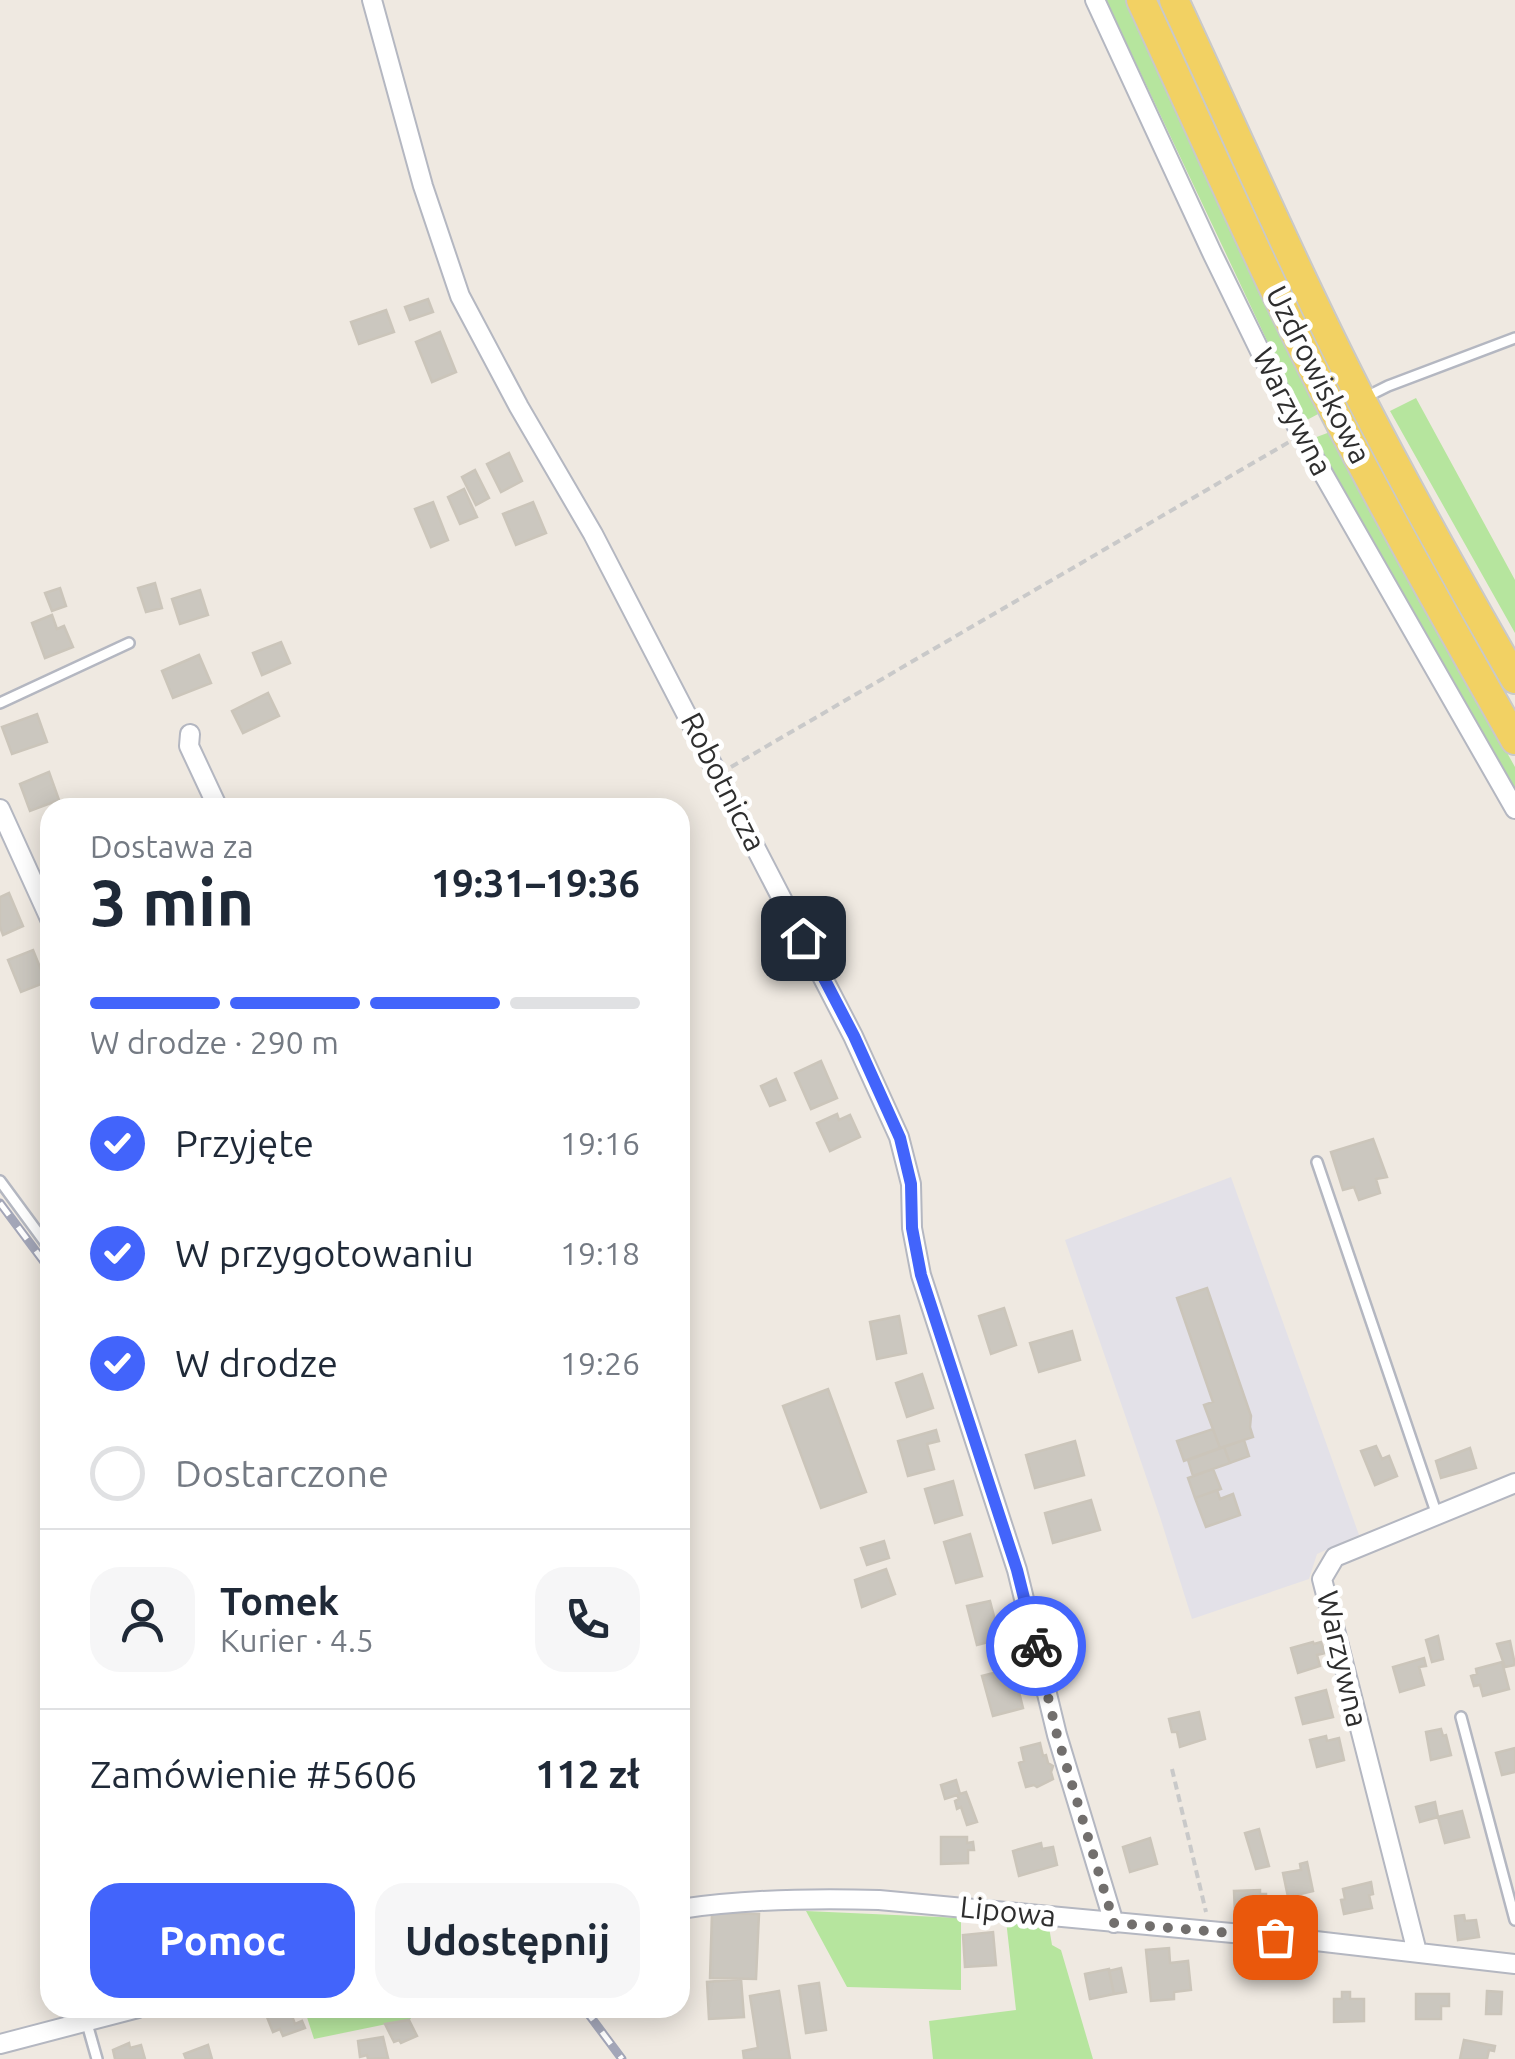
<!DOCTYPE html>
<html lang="pl">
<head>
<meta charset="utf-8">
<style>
  body { margin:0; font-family:Ubuntu,sans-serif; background:#f6f6f7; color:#1f2937; height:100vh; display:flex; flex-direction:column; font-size:38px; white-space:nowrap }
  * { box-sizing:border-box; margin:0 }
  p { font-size:32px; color:#747a83 }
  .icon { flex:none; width:55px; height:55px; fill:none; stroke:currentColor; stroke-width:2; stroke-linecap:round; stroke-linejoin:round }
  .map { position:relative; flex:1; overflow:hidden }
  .details { position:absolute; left:40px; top:798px; width:650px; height:1220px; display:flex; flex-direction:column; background:#fff; border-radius:30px; box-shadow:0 5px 25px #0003 }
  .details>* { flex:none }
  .pin { position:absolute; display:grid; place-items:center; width:85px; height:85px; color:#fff; margin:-42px; border-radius:20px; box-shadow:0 5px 15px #0006 }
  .courier { position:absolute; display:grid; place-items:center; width:100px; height:100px; margin:-50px; border:8px solid #4264fb; border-radius:50%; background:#fff; color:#222; box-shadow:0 2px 12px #0007 }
  .summary em { font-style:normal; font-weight:600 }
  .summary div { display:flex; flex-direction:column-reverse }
  .summary { display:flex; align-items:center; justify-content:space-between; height:170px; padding:0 50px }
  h1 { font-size:65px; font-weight:600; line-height:75px }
  .bar { display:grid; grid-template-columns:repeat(4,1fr); gap:15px 10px; align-content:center; height:120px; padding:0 50px }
  .bar i { height:12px; border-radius:8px; background:#e0e1e3 }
  .bar .on { background:#4264fb }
  .bar p { grid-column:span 4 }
  .line { display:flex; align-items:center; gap:25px; padding:0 50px; border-top:2px solid #e0e1e3 }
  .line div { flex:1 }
  .round { display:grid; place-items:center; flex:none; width:105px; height:105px; border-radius:30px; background:#f6f6f7 }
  ol { padding:0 50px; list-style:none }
  li { display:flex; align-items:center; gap:30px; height:110px }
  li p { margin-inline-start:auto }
  li .icon { padding:10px; border-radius:50%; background:#4264fb; color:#fff; stroke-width:4 }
  li:last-child { color:#747a83 }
  li i { width:55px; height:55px; border:5px solid #e0e1e3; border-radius:50% }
  .cta { display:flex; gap:20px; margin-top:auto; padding:20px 50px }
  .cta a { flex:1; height:115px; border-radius:30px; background:#4264fb; color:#fff; font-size:40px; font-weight:600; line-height:115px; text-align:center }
  .cta a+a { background:#f6f6f7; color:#1f2937 }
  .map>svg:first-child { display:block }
</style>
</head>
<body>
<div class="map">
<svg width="1515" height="2059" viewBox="0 0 1515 2059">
  <rect width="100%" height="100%" fill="#efe9e1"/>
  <!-- industrial -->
  <path fill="#e3e1e8" d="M1231,1177l128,358 -42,19 -8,25 -117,40 -32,-102 -95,-277z"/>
  <!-- green -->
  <path fill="#b6e59e" d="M1106,0h21l193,413 -15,8z
    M1416,398l99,182v53l-125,-222z
    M1330,432l33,64 152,271v29l-201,-358z
    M806,1911l155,7v72l-114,-3z
    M1006,1920l43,7 3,18 9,5 32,109h-160l-4,-38 87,-11z
    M304,2008h101l6,11 -97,20z"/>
  <!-- building -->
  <path fill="#cbc7bf" stroke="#cbc5ba" stroke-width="2.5" d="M428,299l5,13 -23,8 -5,-13z
    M386,310l8,22 -35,12 -8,-22z
    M440,332l16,40 -24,10 -16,-40z
    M509,453l13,28 -21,11 -14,-28z
    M475,470l14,28 -13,7 -14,-28z
    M464,489l13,28 -17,7 -12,-27z
    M433,502l15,38 -17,7 -16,-38z
    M533,502l13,31 -30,12 -13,-31z
    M155,583l7,25 -16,4 -8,-24z
    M60,588l6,18 -14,5 -7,-18z
    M200,590l8,25 -28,9 -8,-25z
    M52,615l5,14 7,-3 9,21 -28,11 -13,-35z
    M281,642l9,21 -28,12 -9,-22z
    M199,655l12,28 -38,15 -11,-27z
    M268,693l11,23 -36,17 -11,-22z
    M37,714l10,28 -35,12 -10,-27z
    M49,772l10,28 -29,11 -10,-27z
    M9,893l14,33 -20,9 -3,-8v-30z
    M33,950l13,32 -25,10 -13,-32z
    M821,1061l16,37 -26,11 -16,-36z
    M776,1079l9,21 -15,6 -9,-20z
    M837,1114l2,6 11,-5 10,22 -30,14 -13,-28z
    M1373,1139l14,38 -11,2 4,14 -21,7 -5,-13 -11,3 -12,-38z
    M1207,1288l44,128 -1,11 3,10 -33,11 -16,-43 9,-3 -36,-104z
    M1004,1308l12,37 -25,9 -12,-38z
    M899,1316l7,37 -29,6 -7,-37z
    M1072,1331l8,29 -41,12 -9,-29z
    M922,1374l11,34 -26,9 -11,-34z
    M828,1389l38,103 -45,16 -38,-102z
    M1213,1429l7,19 -36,13 -7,-20z
    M936,1430l3,11 -12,3 7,25 -26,7 -10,-35z
    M1244,1440l5,16 -19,7 -6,-16z
    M1075,1441l9,34 -49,13 -9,-33z
    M1376,1446l6,13 7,-3 8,20 -22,9 -14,-34z
    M1224,1447l6,16 -37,13 -5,-16z
    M1470,1448l6,20 -35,10 -5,-17z
    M1213,1469l8,20 -26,9 -7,-20z
    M953,1481l9,34 -27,8 -10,-34z
    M1217,1490l3,9 13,-5 7,21 -34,12 -11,-29z
    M1091,1500l9,30 -47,13 -8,-30z
    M970,1534l12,42 -26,7 -12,-41z
    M884,1541l5,17 -22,7 -6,-17z
    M886,1569l9,25 -33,13 -7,-27z
    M990,1601l10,38 -23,6 -10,-39z
    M1438,1636l5,23 -11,3 -6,-22z
    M1510,1641l5,24 -10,2 -8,-23z
    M1313,1642l1,2 7,-2 4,11 -8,2 3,11 -22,7 -7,-25z
    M1424,1658l2,8 -7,1 5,18 -24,7 -7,-25z
    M1502,1662l7,27 -26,7 -3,-11 -6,1 -3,-10 6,-2 -1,-5z
    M1013,1668l10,40 -30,8 -11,-40z
    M1326,1690l7,27 -30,7 -7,-26z
    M1199,1712l6,27 -25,8 -3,-15h-5l-3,-13z
    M1441,1729l2,7 3,-1 5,20 -20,5 -5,-28z
    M1326,1736l1,5 12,-3 5,22 -27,7 -7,-27z
    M1040,1743l3,13 3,-1 2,8 5,3 -2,6 2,7 -16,8 -3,-2 -8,2 -7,-24 5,-2 -3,-13z
    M1515,1748v24l-13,3 -6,-22z
    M956,1780l4,14 6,-2 11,30 -10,3 -6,-18 -4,2 -2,-8 4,-2 -2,-4 -12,4 -4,-14z
    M1435,1802l3,15 -18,5 -4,-15z
    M1462,1811l7,26 -24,6 -7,-26z
    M1259,1829l10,37 -13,3 -11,-36z
    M941,1837h26v6l6,-1 1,8h-6v13l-27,1z
    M1150,1838l7,26 -27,8 -7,-25z
    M1041,1843l1,6 11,-2 4,18 -38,11 -6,-25z
    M1307,1862l6,29 -25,6 -5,-24 18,-3 -1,-6z
    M1371,1882l2,12 -4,1 3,13 -28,6 -3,-14 4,-1 -2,-10z
    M1260,1890v4h6v9l-6,1 1,9 -26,1 -1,-23z
    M712,1913l47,1 -3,65 -46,-1z
    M1464,1915l1,6 11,-1 3,17 -21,3 -3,-24z
    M993,1932l3,33 -31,2 -2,-32z
    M1169,1948l1,15 18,-2 3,29 -17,2v7l-23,2 -5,-51z
    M1121,1968l5,24 -12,2 -5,-23z
    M1109,1969l5,25 -24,5 -5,-25z
    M741,1979l3,38 -35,2 -2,-37z
    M819,1983l7,47 -20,3 -7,-47z
    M779,1991l11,68h-46l-1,-8 15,-3 -8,-52z
    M1487,1991l15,1 -1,22h-15z
    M1342,1992h8v7h14v22l-30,1v-23h8z
    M1416,1994h33v12h-8v13h-25z
    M272,2008h17l6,16 7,-3 3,7 -22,8 -3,-7 -7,3 -8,-20z
    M409,2020l8,16 -16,7 -2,-3 -5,2 -9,-18z
    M383,2037l5,21 -20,1 -1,-4 -7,2 -2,-16z
    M1464,2040l31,6 -1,5 -5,-1 -2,9h-27z
    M129,2043l1,5 11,-3 4,14h-30l-2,-9z
    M208,2045l4,14h-26l-2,-5z"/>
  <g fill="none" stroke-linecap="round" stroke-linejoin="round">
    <!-- lane casing -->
    <g stroke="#b4b7c1" stroke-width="14">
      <path id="lane" d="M1364,398l24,-12 127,-48
        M0,703l129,-60
        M1317,1162l120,353
        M0,1181l50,68
        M1461,1717l54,203
        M86,2020l11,39"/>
    </g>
    <!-- street casing -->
    <g stroke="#b4b7c1" stroke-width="22">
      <path id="street" d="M372,0l51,186 37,110 59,111 74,127 260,502 46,101 12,47 1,44 9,47 96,295 40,165 57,188
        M1095,0l118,255 88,180 214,374
        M190,734l-1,12 29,62
        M0,809l50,110
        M680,1909c66,-10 132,-11 199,-9l428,40 208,24
        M1417,1952l-95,-373 13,-22 180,-74
        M0,2044l138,-36"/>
    </g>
    <!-- primary casing -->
    <g stroke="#c9c9c9" stroke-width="32">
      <path id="primary" d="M1141,0c64,138 125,278 194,413 57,111 119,219 180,327
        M1174,0c62,133 120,268 187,399 49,95 101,188 154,280"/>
    </g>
    <!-- path -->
    <path stroke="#c9c9c9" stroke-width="4" stroke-dasharray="8 5" stroke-linecap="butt" d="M731,767l558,-325
      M1172,1769l34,143"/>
    <!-- lane -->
    <use href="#lane" stroke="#fff" stroke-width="9"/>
    <!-- street -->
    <use href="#street" stroke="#fff" stroke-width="18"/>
    <!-- primary -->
    <use href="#primary" stroke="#f2d163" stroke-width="28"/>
    <!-- rail casing -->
    <g stroke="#a3a6b8" stroke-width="9">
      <path id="rail" d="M0,1203l50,67
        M584,2008l38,51"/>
    </g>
    <!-- rail -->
    <use href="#rail" stroke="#fff" stroke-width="5" stroke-dasharray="15" stroke-linecap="butt"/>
  </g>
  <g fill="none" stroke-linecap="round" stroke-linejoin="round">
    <!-- done -->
    <path stroke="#726f6d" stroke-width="10" stroke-dasharray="0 18" d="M1036,1646l21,89 57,188 161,14"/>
    <!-- route -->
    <path stroke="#4264fb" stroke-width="12" d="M803,938l51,98 46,102 11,46 1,44 9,47 96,295 19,76"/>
  </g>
  <g text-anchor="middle" stroke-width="10" stroke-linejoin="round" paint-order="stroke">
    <!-- street labels -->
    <g font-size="30" fill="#2e2e2e" stroke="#fff">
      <text transform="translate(1318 375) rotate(63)" y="10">Uzdrowiskowa</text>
      <text transform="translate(1292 412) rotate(63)" y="10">Warzywna</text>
      <text transform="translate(723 782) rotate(63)" y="10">Robotnicza</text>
      <text transform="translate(1342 1659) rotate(77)" y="10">Warzywna</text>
      <text transform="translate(1008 1912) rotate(6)" y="10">Lipowa</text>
    </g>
  </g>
</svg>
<div class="pin" style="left:1275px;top:1937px;background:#ea580c"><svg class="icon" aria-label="bag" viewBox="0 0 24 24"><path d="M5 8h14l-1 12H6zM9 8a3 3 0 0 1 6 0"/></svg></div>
<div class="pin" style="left:803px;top:938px;background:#1f2937"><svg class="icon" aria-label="home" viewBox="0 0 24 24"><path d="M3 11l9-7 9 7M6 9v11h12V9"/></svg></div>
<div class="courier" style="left:1036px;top:1646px"><svg class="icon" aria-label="bike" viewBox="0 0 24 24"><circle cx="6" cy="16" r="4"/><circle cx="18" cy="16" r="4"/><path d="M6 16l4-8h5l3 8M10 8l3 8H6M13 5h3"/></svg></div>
<section class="details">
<div class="summary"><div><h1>3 min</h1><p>Dostawa za</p></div><em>19:31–19:36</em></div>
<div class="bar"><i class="on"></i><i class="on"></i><i class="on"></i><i></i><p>W drodze · 290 m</p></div>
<ol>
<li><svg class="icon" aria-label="check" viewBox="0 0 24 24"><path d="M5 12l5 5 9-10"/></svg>Przyjęte<p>19:16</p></li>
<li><svg class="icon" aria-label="check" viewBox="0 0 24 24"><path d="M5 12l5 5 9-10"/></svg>W przygotowaniu<p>19:18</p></li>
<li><svg class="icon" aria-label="check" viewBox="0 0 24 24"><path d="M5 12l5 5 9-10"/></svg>W drodze<p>19:26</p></li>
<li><i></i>Dostarczone</li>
</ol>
<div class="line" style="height:180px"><a class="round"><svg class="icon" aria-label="person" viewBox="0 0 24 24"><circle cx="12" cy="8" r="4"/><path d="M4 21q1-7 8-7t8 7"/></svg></a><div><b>Tomek</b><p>Kurier · 4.5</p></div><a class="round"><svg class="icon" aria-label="phone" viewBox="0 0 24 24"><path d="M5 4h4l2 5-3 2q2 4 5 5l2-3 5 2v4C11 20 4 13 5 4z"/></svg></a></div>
<div class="line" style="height:130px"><div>Zamówienie #5606</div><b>112 zł</b></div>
<div class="cta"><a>Pomoc</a><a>Udostępnij</a></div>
</section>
</div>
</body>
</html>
